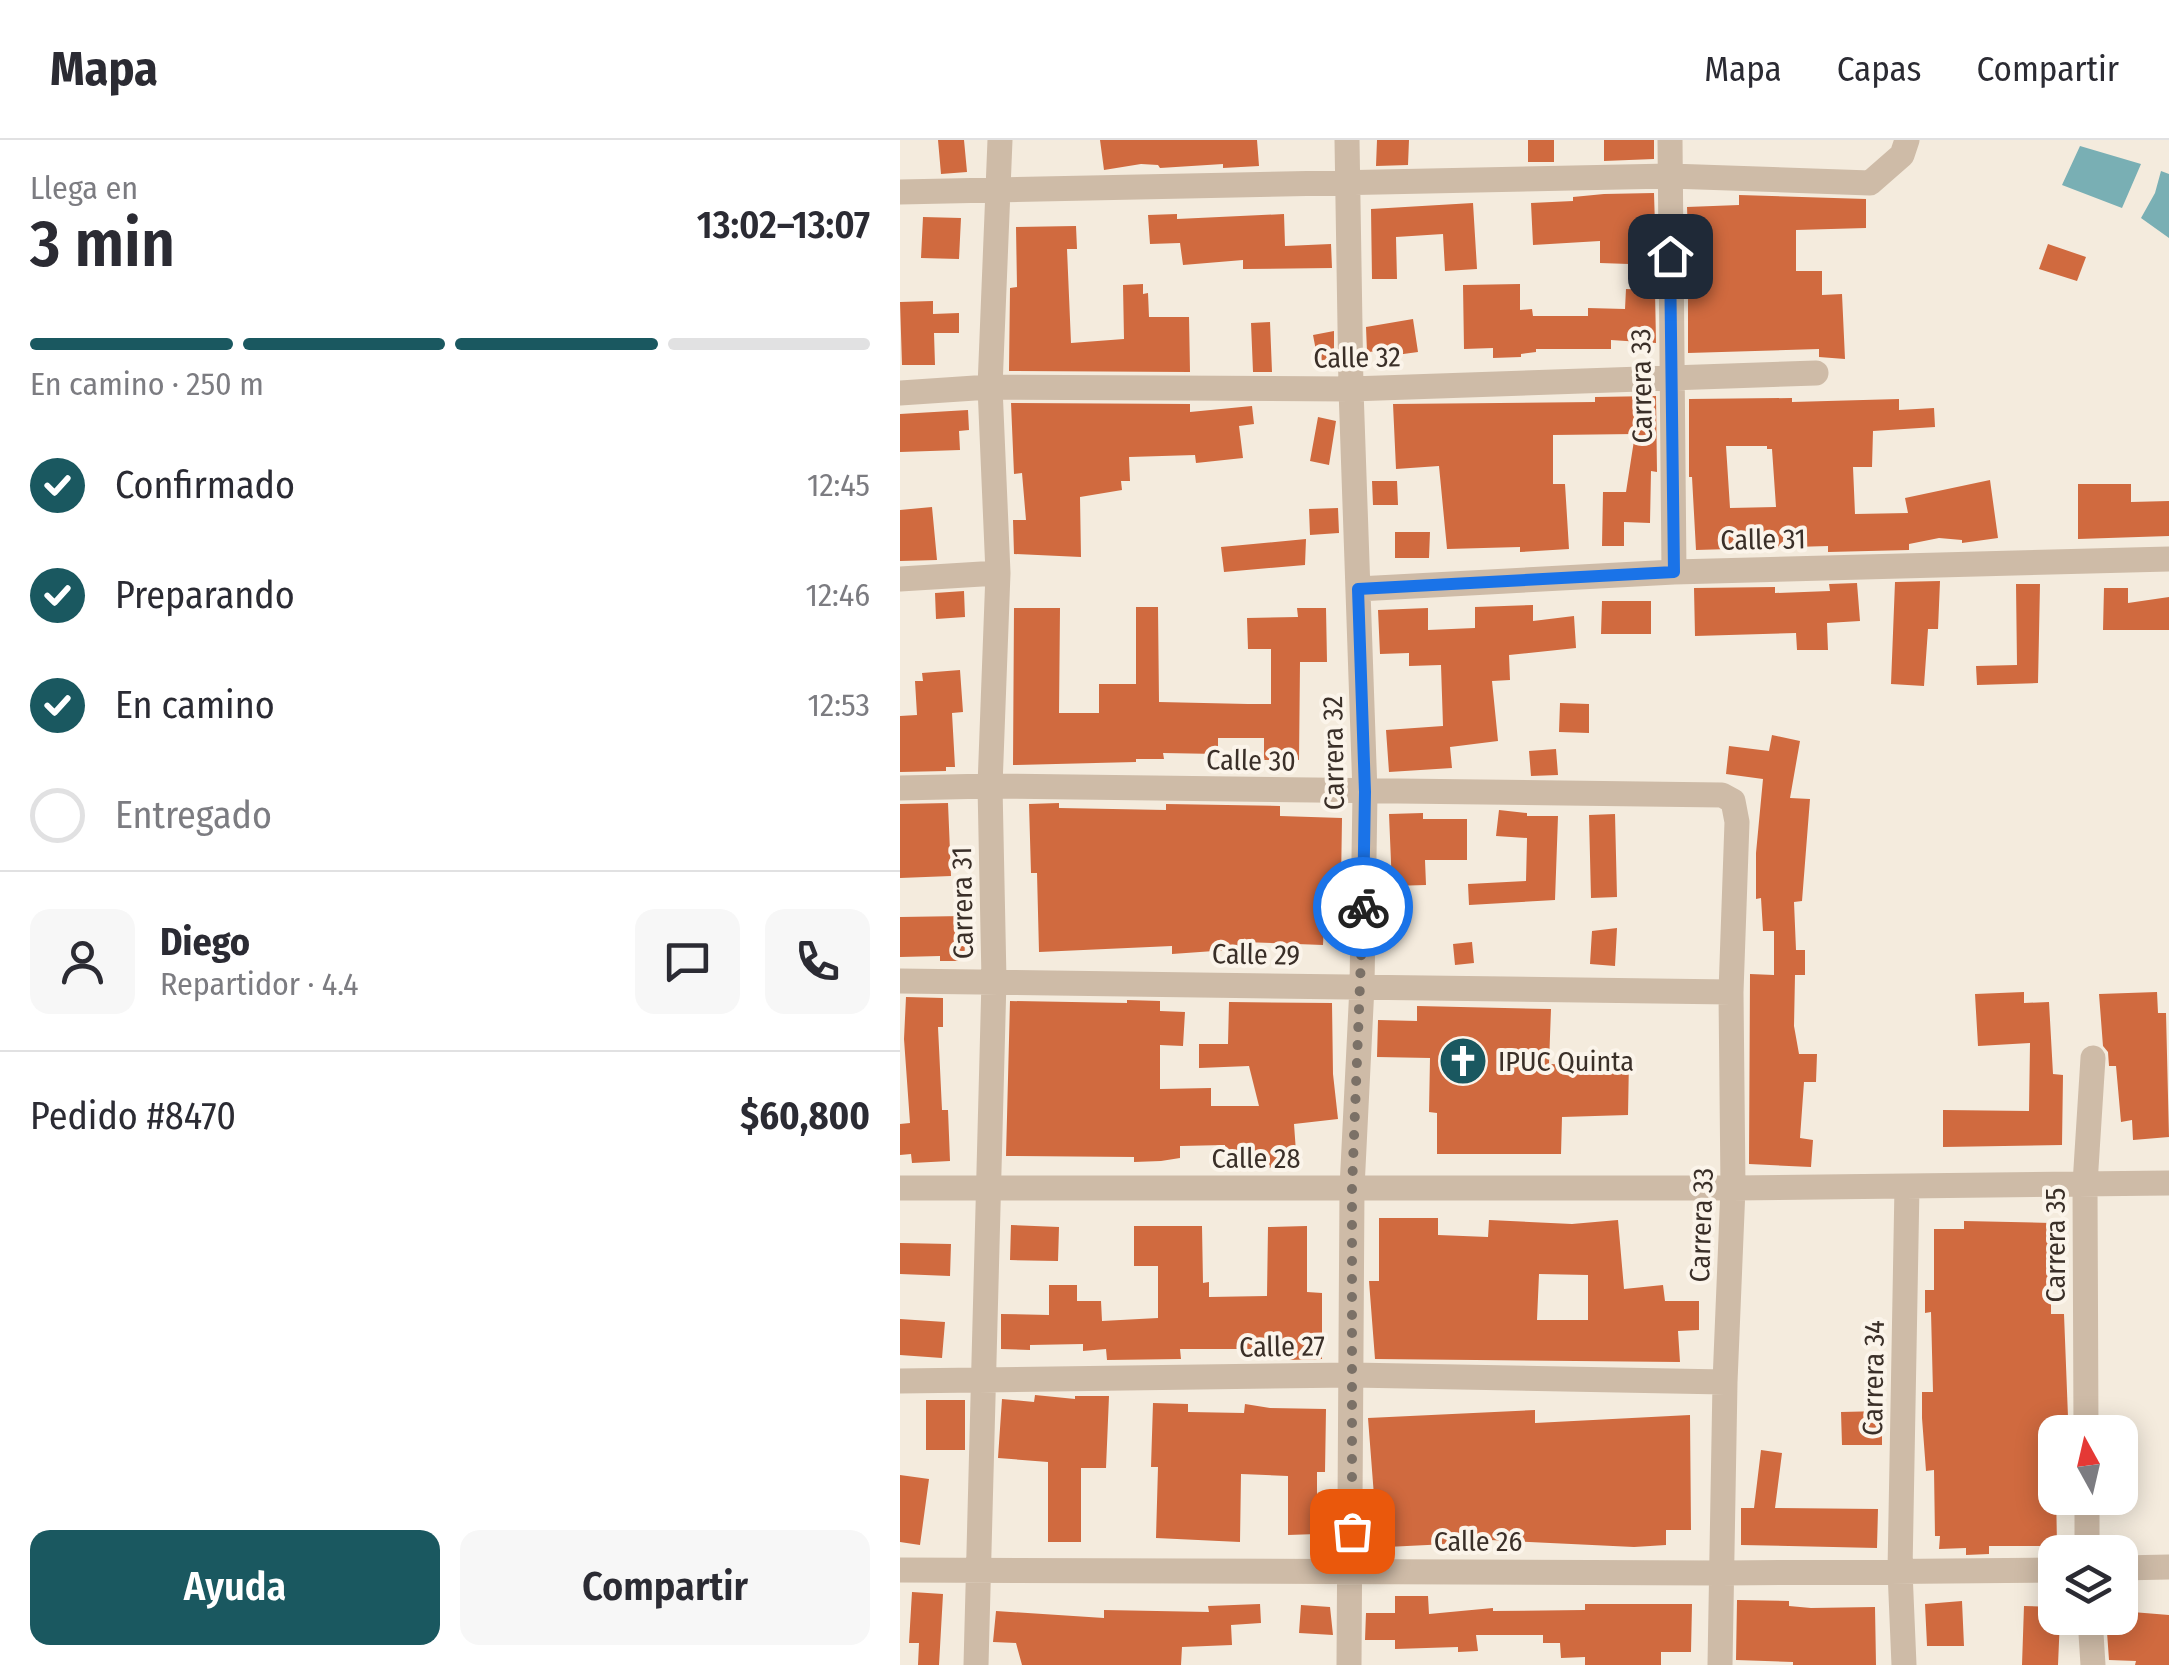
<!DOCTYPE html>
<html lang="es">
<head>
<meta charset="utf-8">
<style>
  body { margin:0; font-family:"Fira Sans Condensed",sans-serif; background:#f7f7f7; color:#2b2b33; height:100vh; display:flex; flex-direction:column; font-size:38px; white-space:nowrap }
  * { box-sizing:border-box; margin:0 }
  p { font-size:32px; color:#7c7c81 }
  .icon { flex:none; width:55px; height:55px; fill:none; stroke:currentColor; stroke-width:2; stroke-linecap:round; stroke-linejoin:round }
  .map { position:relative; flex:1; overflow:hidden }
  .panel { display:flex; flex-direction:column; background:#fff; width:900px }
  .panel>* { flex:none }
  .needle { width:65px; rotate:352deg }
  .controls { position:absolute; left:1138px; top:1275px; display:grid; gap:20px }
  .controls a { display:grid; place-items:center; width:100px; height:100px; border-radius:20px; background:#fff; box-shadow:0 5px 25px #0003; font-size:50px }
  .pin { position:absolute; display:grid; place-items:center; width:85px; height:85px; color:#fff; margin:-42px; border-radius:20px; box-shadow:0 5px 15px #0006 }
  .courier { position:absolute; display:grid; place-items:center; width:100px; height:100px; margin:-50px; border:8px solid #1a73e8; border-radius:50%; background:#fff; color:#222; box-shadow:0 2px 12px #0007 }
  .head em { font-style:normal; font-weight:600 }
  .head div { display:flex; flex-direction:column-reverse }
  .head { display:flex; align-items:center; justify-content:space-between; height:170px; padding:0 30px }
  h1 { font-size:65px; font-weight:600; line-height:75px }
  .bar { display:grid; grid-template-columns:repeat(4,1fr); gap:15px 10px; align-content:center; height:120px; padding:0 30px }
  .bar i { height:12px; border-radius:8px; background:#e1e1e2 }
  .bar .on { background:#1a5860 }
  .bar p { grid-column:span 4 }
  .line { display:flex; align-items:center; gap:25px; padding:0 30px; border-top:2px solid #e1e1e2 }
  .line div { flex:1 }
  .round { display:grid; place-items:center; flex:none; width:105px; height:105px; border-radius:20px; background:#f7f7f7 }
  ol { padding:0 30px; list-style:none }
  li { display:flex; align-items:center; gap:30px; height:110px }
  li p { margin-inline-start:auto }
  li .icon { padding:10px; border-radius:50%; background:#1a5860; color:#fff; stroke-width:4 }
  li:last-child { color:#7c7c81 }
  li i { width:55px; height:55px; border:5px solid #e1e1e2; border-radius:50% }
  .action { display:flex; gap:20px; margin-top:auto; padding:20px 30px }
  .action a { flex:1; height:115px; border-radius:20px; background:#1a5860; color:#fff; font-size:40px; font-weight:600; line-height:115px; text-align:center }
  .action a+a { background:#f7f7f7; color:#2b2b33 }
  header { display:flex; align-items:center; gap:60px; box-sizing:border-box; height:140px; padding:0 50px; background:#fff; border-bottom:2px solid #e1e1e2 }
  header strong { font-size:48px }
  nav { display:flex; gap:55px; margin-inline-start:auto; font-size:35px }
  main { display:flex; flex:1; min-height:0 }
  .map>svg:first-child { display:block }
</style>
</head>
<body>
<header>
<strong>Mapa</strong>
<nav><a>Mapa</a><a>Capas</a><a>Compartir</a></nav>
</header>
<main>
<section class="panel">
<div class="head"><div><h1>3 min</h1><p>Llega en</p></div><em>13:02–13:07</em></div>
<div class="bar"><i class="on"></i><i class="on"></i><i class="on"></i><i></i><p>En camino · 250 m</p></div>
<ol>
<li><svg class="icon" aria-label="check" viewBox="0 0 24 24"><path d="M5 12l5 5 9-10"/></svg>Confirmado<p>12:45</p></li>
<li><svg class="icon" aria-label="check" viewBox="0 0 24 24"><path d="M5 12l5 5 9-10"/></svg>Preparando<p>12:46</p></li>
<li><svg class="icon" aria-label="check" viewBox="0 0 24 24"><path d="M5 12l5 5 9-10"/></svg>En camino<p>12:53</p></li>
<li><i></i>Entregado</li>
</ol>
<div class="line" style="height:180px"><a class="round"><svg class="icon" aria-label="person" viewBox="0 0 24 24"><circle cx="12" cy="8" r="4"/><path d="M4 21q1-7 8-7t8 7"/></svg></a><div><b>Diego</b><p>Repartidor · 4.4</p></div><a class="round"><svg class="icon" aria-label="chat" viewBox="0 0 24 24"><path d="M4 5h16v11H9l-5 4z"/></svg></a><a class="round"><svg class="icon" aria-label="phone" viewBox="0 0 24 24"><path d="M5 4h4l2 5-3 2q2 4 5 5l2-3 5 2v4C11 20 4 13 5 4z"/></svg></a></div>
<div class="line" style="height:130px"><div>Pedido #8470</div><b>$60,800</b></div>
<div class="action"><a>Ayuda</a><a>Compartir</a></div>
</section>
<div class="map">
<svg width="1269" height="1525" viewBox="0 0 1269 1525">
  <rect width="100%" height="100%" fill="#f4ebdd"/>
  <!-- water -->
  <path fill="#79afb4" d="M1180,6l61,18 -19,44 -60,-23z
    M1261,31l8,3v64l-28,-20 14,-25z"/>
  <!-- building -->
  <path fill="#d06a3f" fill-rule="evenodd" d="M38,0h26l3,32 -26,2z
    M200,0h157l2,26 -36,2v-4l-63,4 -2,-3 -17,-1 -37,6z
    M477,0h32l-1,25 -32,1z
    M628,0h26v22h-26z
    M704,0h50v19l-50,2z
    M754,53l1,33 -25,2 -1,36 -29,-1v-22l-67,4 -2,-42 42,-2v-4l31,-3z
    M839,55l127,4v29l-70,2v41h26v24l20,-1 3,65 -26,-2v-8l-131,4v-75h10l-2,-44h-8l-1,-27 52,-2z
    M573,63l4,66 -32,2 -2,-37 -47,3 1,42h-25l-1,-70z
    M277,74v5l107,-5 1,32 46,-2 1,24 -89,1v-9l-60,5 -3,-22 -30,1 -2,-29z
    M23,77l38,1 -2,41 -38,-1z
    M176,86l1,23h-10l4,94 53,-4 -1,-54 20,-1v10l5,-1 1,24h40l1,55 -181,-1 1,-83 7,-1 -1,-60z
    M1148,104l38,13 -9,24 -38,-12z
    M620,144v26l12,-1 1,7h55v-8l37,1 1,-20 29,1 1,53 -45,-3v9h-75v3l-15,2v3l-28,1v-10l-29,1 -1,-64z
    M33,161v13l26,-1v20h-25l1,32h-33l-2,-63z
    M513,179l5,33 -22,3 -1,-5 -28,2 -1,-25z
    M370,182l2,50h-19l-2,-49z
    M434,191v27l-16,3 -5,-26z
    M756,256l1,76 -6,-1 -1,52 -26,-1v24h-22l1,-54h23l9,-58 -82,1v49h12l4,65 -49,3v-5l-73,2 -8,-83 -43,3 -3,-65 202,-2v-5z
    M892,258v4l107,-3v11l35,-2 1,19 -62,4 -1,36h-19l2,47 53,-1 -3,-15 85,-18 8,58 -36,5v-3l-23,-2 -30,6v6l-81,2v-6l-132,4 -4,-73h-3v-78zM826,306h41v3h5l4,58 -46,1z
    M111,263l179,1v8l62,-6 2,18 -15,2 4,32 -47,5 -1,-8 -66,2 1,24h-9l1,9 -42,7 1,60 -67,-3 -1,-34h13l-4,-47 -8,1z
    M68,270l1,20 -10,1 1,19 -60,2v-38z
    M418,277l18,4 -7,44 -19,-4z
    M472,341h25l1,24h-25z
    M1178,344h53v18l38,-1v35l-91,3z
    M32,367l5,53 -37,1v-51z
    M438,368l1,25 -29,2 -1,-26z
    M495,392h35l-1,26h-34z
    M406,399l-1,26 -81,7 -3,-25z
    M1040,441l-2,48h-10l-4,57 -33,-2 4,-102z
    M957,443l3,38 -33,2 1,27h-31l-1,-17 -101,3 -1,-48 81,-1v6l55,-2 -1,-7z
    M1116,444h24l-2,99 -61,2 -1,-19 41,-1z
    M1204,448h24v15l41,-6v33h-66z
    M64,451l1,26 -29,2 -1,-26z
    M702,461h49v33h-50z
    M633,465v16l41,-5 2,32 -67,7 1,25 -18,1 6,60 -48,6 2,21 -63,4 -3,-42 57,-4 -2,-61 -32,1v-13l-29,1 -2,-44 50,-2v22l47,-2v-21z
    M236,467h22l1,95 89,2h23v-55h-23l-1,-31 51,-1 -1,-9h29l1,54h-27l-1,98h-35v-22h-46v16l-55,-1 1,6h-28v3l-123,3 1,-157h46l-1,105h40v-29h37z
    M60,530l3,42 -11,1 3,54h-9v4l-46,1v-56l17,-1 -2,-34h8l-1,-8z
    M660,563l29,1v29l-30,-1z
    M872,595l28,6 -10,57 20,1 -8,102 -8,1 2,48h9v25h-10l-1,51 5,28h18l-1,28h-12l-4,56 13,2 -2,27 -62,-3 1,-190 24,1v-44h-11l-2,-33 -5,1v-46l7,-74 -37,-5 3,-28 40,5z
    M656,609l2,26 -27,1 -2,-25z
    M48,663l3,73 -51,2v-74z
    M159,663v5l107,2v-6l114,2v10l62,2 -1,65 -15,-1 -3,63 -80,-3 -1,7 -70,5v-8l-133,6 -2,-79h-6l-2,-69z
    M599,670l28,3v3h31l-3,84 -86,5 -1,-21 58,-3 1,-43 -31,-2z
    M523,673v6h44v41h-42l1,25 -34,1 -3,-72z
    M715,674l2,83 -26,1 -2,-83z
    M64,776l1,45h-25v-5l-40,1v-40z
    M717,788l-2,38 -25,-2 2,-33z
    M572,802l2,21 -19,2 -2,-21z
    M1124,852v11l25,-1 4,72 10,1 -1,70 -119,2v-37l86,1 1,-68 -52,3 -3,-52z
    M1257,852l1,21h8l3,124 -36,3 -1,-20 -11,2 -5,-56h-7l-1,-14 -5,-6 -4,-52z
    M6,857l37,1v29h-5l4,83h6l2,51 -38,2 -1,-9 -11,1v-31l10,-1 -6,-84z
    M227,860l33,1v10l25,1 -2,34 -23,-1v44l51,-1v18h48l-10,-40 -50,2v-24h29l1,-42 103,1 1,71 5,45 -44,5 3,42 -36,2 -2,-6h-34v-17l-45,1v12l-19,3 -27,1v-5l-128,-1 4,-155 117,2z
    M517,866l134,3 -2,55 35,1v-7l45,1 -1,56 -66,2 -1,37h-124v-41l-8,-1 1,-54 -53,-1 1,-37 39,1z
    M479,1078h59v17l50,2 1,-17 83,4 46,-4 6,69 39,-4 2,16h34v29l-21,1 2,31 -305,-3 -6,-78h10zM639,1134l49,1v45h-51z
    M1064,1081l87,2v91h13l4,103h-4v15h-9l2,114h-68v8l-23,1v-7l-27,1 1,-13h-5l-1,-66 -8,1 -4,-53v-26h11l-2,-80 -6,1v-23h9v-61h30z
    M111,1085l48,2 -1,34 -48,-1z
    M234,1086h68l1,57 6,-1v15l58,-1 1,-69 39,-1v66l15,1v66l-33,1v-6l-19,1v-6h-90l1,10 -74,1 -1,-11 -23,2v-7l-53,1v5l-29,-1v-35l48,1v-30h28v16h24l1,20 56,-3v-52h-24z
    M0,1103l51,1 -1,32 -50,-2z
    M0,1179l45,3 -3,36 -42,-3z
    M135,1255l40,4v-3h34l-3,72h-25v74h-33v-80l-50,-4 4,-59 32,3z
    M26,1260h39v50h-39z
    M253,1263l35,1v8l56,1 1,-9 25,4 56,1 -1,63h-8v62l-29,1v-59l-47,-2 -1,68 -84,-4 2,-71h-7z
    M635,1270v13l155,-8 1,115h-25v15l-32,2 -187,-9 1,6 -82,4v-26h10l-8,-104z
    M982,1271v34h-40l-1,-33z
    M861,1310l21,3 -7,55 103,1 -1,39 -136,-3v-37h13z
    M0,1335l29,4 -9,66 -20,-3z
    M12,1452l31,2 -4,71h-21l1,-22h-10z
    M495,1456h33l1,18 64,-6v3l92,-1v-6h107l-1,48h-30v13h-76v-8l-24,1 -1,-15h-17v-8h-67l2,16 -20,1v-5l-63,2v-9h-30l1,-27h29z
    M837,1460l52,1v5l22,2 64,-1 1,58h-83v-3l-57,-2z
    M1062,1461l2,45h-37l-2,-42z
    M360,1464l1,19 -30,2 1,20 -50,2 -1,18h-159l-6,-22 -23,-1 3,-31 108,7v-8l105,2 -1,-6z
    M401,1465l29,2 3,28 -34,-2z
    M1124,1466l31,1v11h5l-2,47h-36z
    M1220,1471l49,4v50h-34l1,-4 -27,-1 -3,-42h14z"/>
  <g fill="none" stroke-linecap="round" stroke-linejoin="round">
    <!-- minor -->
    <path stroke="#cebba7" stroke-width="25" d="M447,0l4,249 14,404 -3,193 -10,202 -3,477
      M770,0l4,432
      M0,52l770,-16 200,7 32,-28 5,-15
      M0,253l90,-6 361,2 465,-16
      M0,439l98,-6
      M458,449l316,-17 495,-13
      M0,648l90,-2 732,9 11,6 4,21 -6,170 2,196 -8,194 -5,283
      M0,841l831,11
      M0,1048h833l436,-5
      M0,1241l452,-6 373,7
      M1186,1292l-1,-248 8,-126
      M1187,1358v54
      M1220,1428l49,-1
      M0,1430l821,3 334,-3
      M1190,1478l3,47
      M76,1525l18,-685 -4,-194 8,-213 -8,-186 10,-247
      M1004,1525l-4,-94 7,-385"/>
  </g>
  <g fill="none" stroke-linecap="round" stroke-linejoin="round">
    <!-- done -->
    <path stroke="#7b7167" stroke-width="10" stroke-dasharray="0 18" d="M452,1391v-343l11,-281"/>
    <!-- route -->
    <path stroke="#1a73e8" stroke-width="12" d="M463,767l2,-115 -7,-203 316,-17 -4,-316"/>
  </g>
  <!-- icons -->
  <defs>
    <g id="church-disc" transform="scale(2.5)"><circle r="9.5" fill="#1a5860" stroke="#fbf4ea"/><path d="M-1.2-6h2.4v3.5h3.3v2.4h-3.3V6h-2.4V-.1h-3.3v-2.4h3.3Z" fill="#fff"/></g>
  </defs>
  <g fill-rule="evenodd">
    <use href="#church-disc" x="563" y="921"/>
  </g>
  <g text-anchor="middle" stroke-width="8" stroke-linejoin="round" paint-order="stroke">
    <!-- street labels -->
    <g font-size="28" fill="#3a2f28" stroke="#fbf4ea">
      <text transform="translate(457 217) rotate(-1)" y="10">Calle 32</text>
      <text transform="translate(741 246) rotate(-91)" y="10">Carrera 33</text>
      <text transform="translate(863 399) rotate(-1)" y="10">Calle 31</text>
      <text transform="translate(433 613) rotate(-91)" y="10">Carrera 32</text>
      <text transform="translate(351 620) rotate(1)" y="10">Calle 30</text>
      <text transform="translate(62 763) rotate(-91)" y="10">Carrera 31</text>
      <text transform="translate(356 814) rotate(1)" y="10">Calle 29</text>
      <text x="356" y="1028">Calle 28</text>
      <text transform="translate(801 1085) rotate(-88)" y="10">Carrera 33</text>
      <text transform="translate(1155 1105) rotate(-90)" y="10">Carrera 35</text>
      <text transform="translate(382 1206) rotate(-1)" y="10">Calle 27</text>
      <text transform="translate(973 1238) rotate(-89)" y="10">Carrera 34</text>
      <text x="578" y="1411">Calle 26</text>
    </g>
    <!-- poi labels -->
    <g font-size="28" fill="#3a2f28" stroke="#fbf4ea" text-anchor="start">
      <text x="598" y="931">IPUC Quinta</text>
    </g>
  </g>
</svg>
<div class="controls">
<a><svg class="needle" viewBox="-14 -14 28 28"><path d="M0-13l5 13h-10z" fill="#e53935"/><path d="M0 13l5-13h-10z" fill="#7c7c81"/></svg></a>
<a><svg class="icon" aria-label="layers" viewBox="0 0 24 24"><path d="M12 4l9 5-9 5-9-5zM3 14l9 5 9-5"/></svg></a>
</div>
<div class="pin" style="left:452px;top:1391px;background:#ea580c"><svg class="icon" aria-label="bag" viewBox="0 0 24 24"><path d="M5 8h14l-1 12H6zM9 8a3 3 0 0 1 6 0"/></svg></div>
<div class="pin" style="left:770px;top:116px;background:#1f2937"><svg class="icon" aria-label="home" viewBox="0 0 24 24"><path d="M3 11l9-7 9 7M6 9v11h12V9"/></svg></div>
<div class="courier" style="left:463px;top:767px"><svg class="icon" aria-label="bike" viewBox="0 0 24 24"><circle cx="6" cy="16" r="4"/><circle cx="18" cy="16" r="4"/><path d="M6 16l4-8h5l3 8M10 8l3 8H6M13 5h3"/></svg></div>
</div>
</main>
</body>
</html>
